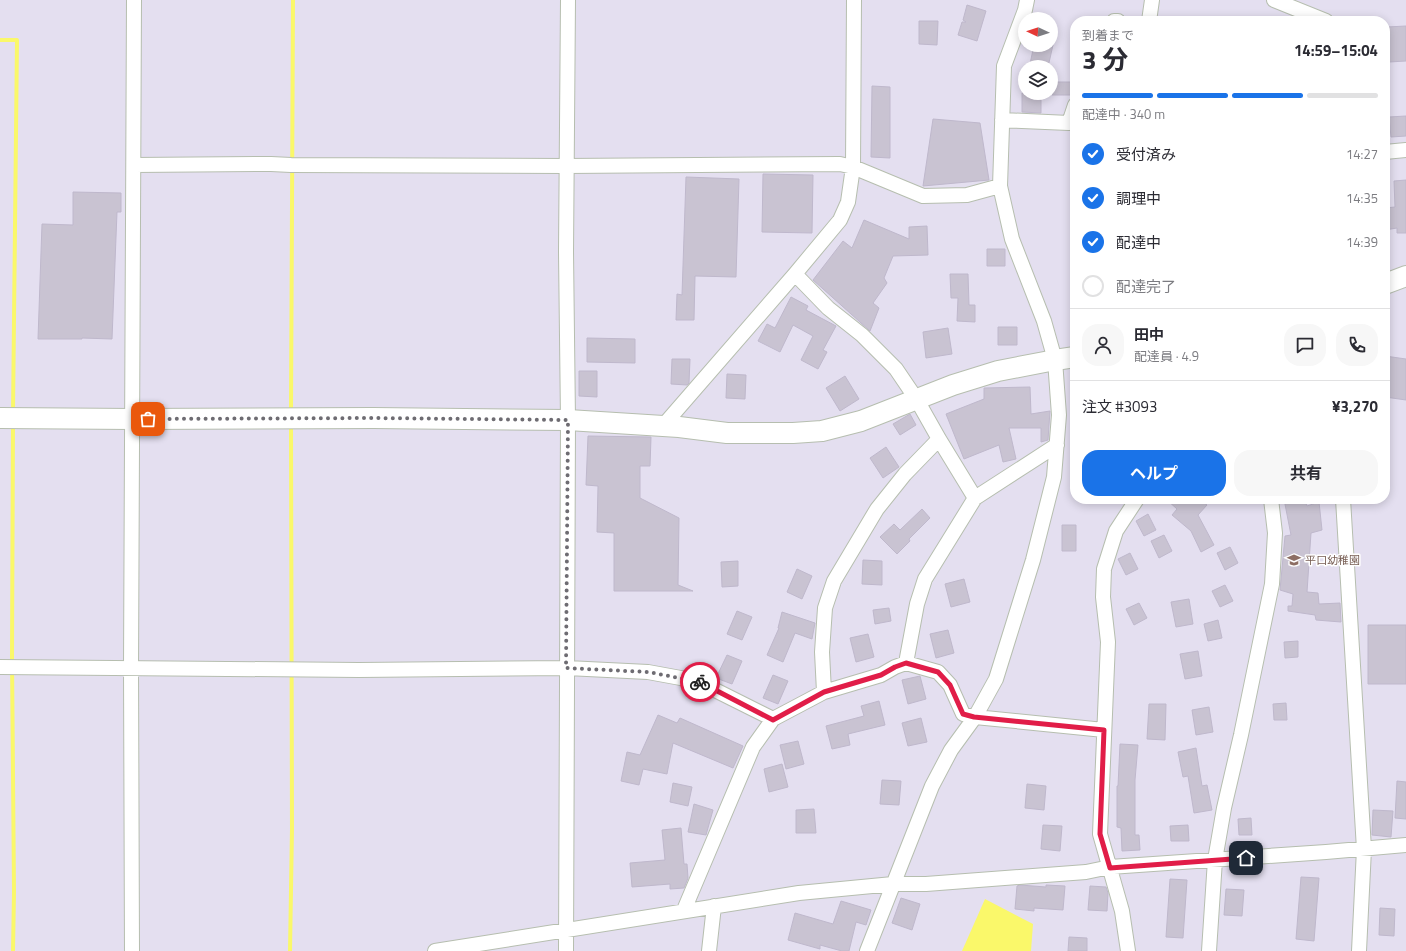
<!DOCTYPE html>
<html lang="ja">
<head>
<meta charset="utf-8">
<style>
  body { margin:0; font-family:"Titillium Web","Noto Sans JP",sans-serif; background:#f7f7f7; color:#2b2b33; height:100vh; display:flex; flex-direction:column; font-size:15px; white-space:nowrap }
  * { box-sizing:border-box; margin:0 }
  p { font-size:13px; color:#7c7c81 }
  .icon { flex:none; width:22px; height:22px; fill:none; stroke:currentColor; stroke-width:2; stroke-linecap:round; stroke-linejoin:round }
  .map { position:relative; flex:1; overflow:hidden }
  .side { position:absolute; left:1070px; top:16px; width:320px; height:488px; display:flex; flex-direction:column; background:#fff; border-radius:16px; box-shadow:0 2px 10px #0003 }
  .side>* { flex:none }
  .needle { width:26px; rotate:274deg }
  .fabs { position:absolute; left:1018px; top:12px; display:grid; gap:8px }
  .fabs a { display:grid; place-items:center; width:40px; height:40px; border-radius:50%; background:#fff; box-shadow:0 2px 10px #0003; font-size:20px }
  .pin { position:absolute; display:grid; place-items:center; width:34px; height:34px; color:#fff; margin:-17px; border-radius:8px; box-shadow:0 2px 6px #0006 }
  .courier { position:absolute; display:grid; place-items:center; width:40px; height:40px; margin:-20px; border:3px solid #e11d48; border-radius:50%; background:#fff; color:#222; box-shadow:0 1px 5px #0007 }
  .headline em { font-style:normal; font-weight:700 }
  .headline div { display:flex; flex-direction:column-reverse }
  .headline { display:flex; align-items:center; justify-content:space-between; height:68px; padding:0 12px }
  h1 { font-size:26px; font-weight:700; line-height:30px }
  .bar { display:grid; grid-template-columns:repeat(4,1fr); gap:6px 4px; align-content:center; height:48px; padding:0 12px }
  .bar i { height:5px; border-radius:3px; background:#e1e1e2 }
  .bar .active { background:#1a73e8 }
  .bar p { grid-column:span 4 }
  .line { display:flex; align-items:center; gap:10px; padding:0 12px; border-top:1px solid #e1e1e2 }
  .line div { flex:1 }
  .round { display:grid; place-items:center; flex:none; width:42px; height:42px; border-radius:16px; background:#f7f7f7 }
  ol { padding:0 12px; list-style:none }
  li { display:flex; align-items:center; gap:12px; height:44px }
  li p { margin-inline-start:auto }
  li .icon { padding:4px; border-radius:50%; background:#1a73e8; color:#fff; stroke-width:4 }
  li:last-child { color:#7c7c81 }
  li i { width:22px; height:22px; border:2px solid #e1e1e2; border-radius:50% }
  .primary-button { display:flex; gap:8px; margin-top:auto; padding:8px 12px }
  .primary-button a { flex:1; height:46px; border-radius:16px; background:#1a73e8; color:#fff; font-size:16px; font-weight:700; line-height:46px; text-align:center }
  .primary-button a+a { background:#f7f7f7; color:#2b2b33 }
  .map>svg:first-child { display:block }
</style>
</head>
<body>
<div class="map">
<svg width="1406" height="951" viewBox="0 0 1406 951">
  <rect width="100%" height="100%" fill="#e4dff0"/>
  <!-- water -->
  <path fill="#faf86a" d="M985,899l48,25 -2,27h-69z"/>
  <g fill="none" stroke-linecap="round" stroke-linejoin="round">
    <!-- stream -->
    <path stroke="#faf86a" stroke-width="4" d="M0,40h17l-4,373
      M291,414l2,-414
      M13,424l-1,233 2,235 -1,59
      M290,951l2,-122 -1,-405"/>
  </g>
  <!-- building -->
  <path fill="#c9c3d2" stroke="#bfb8cc" d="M967,5l19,6 -9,30 -19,-6 4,-13h4l-3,-2z
    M919,21h19l-1,24 -18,-1z
    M1406,26v35l-17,1 -2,-35z
    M1034,45h19l-5,22 -18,-3z
    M1052,82h23v13h-23z
    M872,86l18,1v71l-19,-1z
    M1022,93h19v20l-19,-1z
    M1406,116v20l-15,1 -2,-20z
    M933,119l47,4 9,57 -66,6z
    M763,174l50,1 -1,58 -50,-1z
    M686,177l53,2 -3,98 -41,-1 -1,44h-18l1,-26 5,1z
    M1406,180v53h-9v-5l-12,2v-22l10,-1 -1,-26z
    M73,192l48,1v19h-4l-5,127 -30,-1v1h-44l4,-115 31,1z
    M864,220l45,19v-12l18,-1 1,29 -35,1 -9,22 3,5 -14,20 6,5 -9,23 -57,-51 30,-39 9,7z
    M987,249h18v17h-18z
    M950,274h18l1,31h6v17l-18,-1 1,-23h-7z
    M791,297l17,9 -2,4 30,16 -13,24 4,2 -9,17 -17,-9 12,-24 -20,-11 -13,27 -22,-11 9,-17 8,4z
    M998,327h19v18h-19z
    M948,328l4,26 -26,4 -3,-26z
    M587,338l48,1v24l-48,-1z
    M1385,356l21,3v41l-21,-3z
    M672,359h18l-1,24 -2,2 -16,-1z
    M579,371h18v26l-18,-1z
    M727,374l19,1 -1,24 -19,-1z
    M845,376l14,23 -19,12 -14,-23z
    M1030,387l1,27 19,-3 -2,29 -7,2v-14h-32l7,31 -13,3 -4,-17 -35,14 -18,-45 38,-15v-11z
    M910,414l6,11 -16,10 -7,-11z
    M588,436l63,1 -1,29h-10v32l39,20 -1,67 15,6h-79v-58l-17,-1 1,-46 -12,-1z
    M886,447l13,20 -16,11 -13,-20z
    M1166,499h33l8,6 -9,10 16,30 -13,7 -10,-21 -19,-16 5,-6z
    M1284,499h20l3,7 12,-4 3,28 -11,3 -4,59 11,1 1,11 21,-1 1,19 -25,-2 -1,-5 -27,-4v-5h4l1,-12 -13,-4 5,-54 6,-1z
    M922,509l8,9 -21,21 1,2 -13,13 -17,-17 14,-13 6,6z
    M1148,514l8,16 -12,6 -8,-15z
    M1062,525h14v26h-14z
    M1164,535l8,16 -13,7 -8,-17z
    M1230,547l8,16 -13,7 -8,-17z
    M1130,553l8,16 -12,6 -8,-16z
    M863,560l19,1v24l-20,-1z
    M738,561v25l-16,1 -1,-25z
    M797,569l15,7 -10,23 -15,-7z
    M964,579l6,23 -19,5 -6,-23z
    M1225,585l8,16 -13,6 -8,-16z
    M1189,599l4,25 -17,3 -5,-25z
    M1139,603l8,15 -13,7 -8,-16z
    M889,608l2,13 -16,3 -2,-14z
    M737,611l15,6 -10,23 -15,-6z
    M782,612l33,11 -3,16 -17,-6 -12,29 -16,-7 12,-27h-1z
    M1218,620l4,18 -14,3 -4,-17z
    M1368,625h38v59h-38z
    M948,630l6,23 -18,5 -6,-24z
    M868,634l6,23 -18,5 -6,-24z
    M1298,641v16l-13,1 -1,-16z
    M1198,651l4,25 -17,3 -5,-25z
    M727,655l15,6 -10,23 -16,-6z
    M773,675l15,6 -10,23 -15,-6z
    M920,676l6,23 -18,5 -6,-24z
    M879,701l6,24 -37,9 2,11 -18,4 -6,-23 38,-10 -3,-10z
    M1286,703l1,17h-13l-1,-16z
    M1149,704h17l-1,36 -18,-1z
    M1209,707l4,25 -17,3 -4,-25z
    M658,715l19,8 3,-5 63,28 -10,22 -60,-25 -6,31 -24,-5 -4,16 -18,-4 6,-29 13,3z
    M921,718l6,24 -19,4 -6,-23z
    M798,741l6,23 -18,5 -6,-24z
    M1120,744l18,1 -3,35v55h4l1,15 -18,1 -1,-23 -4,-1v-41h1z
    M1196,748l6,38 5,-1 5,25 -18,3 -6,-37 -5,1 -5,-25z
    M782,764l6,23 -19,5 -5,-23z
    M882,780l19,1 -2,24 -19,-1z
    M1397,781l9,1v37l-11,-1z
    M673,783l19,4 -4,19 -18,-4z
    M1027,784l19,2 -2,24 -19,-2z
    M694,804l19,6 -7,25 -18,-3z
    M814,809l2,24h-20v-23z
    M1373,810l20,1 -2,26 -19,-2z
    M1251,818l1,17h-13l-1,-16z
    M1043,825l19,1 -2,25 -19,-2z
    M1188,825l1,16h-18l-1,-15z
    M681,828l3,36h3l1,14 -4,10 -14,1v-5l-38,3 -2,-24 35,-3 -3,-30z
    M1301,877l18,1 -5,63 -18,-2z
    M1170,879l17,1 -4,58 -17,-1z
    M1020,885l26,2v-2l19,1 -2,24 -29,-2v3l-19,-2 2,-23z
    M1090,886l16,1 2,6 -1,18 -19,-1z
    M1226,889l18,1 -2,26 -18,-1z
    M901,898l19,6 -8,26 -20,-7z
    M841,901l30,9 -5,15 -10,-3 -7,29h-7l-22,-6v4l-32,-9 7,-27 38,11z
    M1380,908l15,1 -1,27 -15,-1z
    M1069,937l18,1v13h-19z"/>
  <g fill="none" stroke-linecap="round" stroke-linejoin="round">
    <!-- street casing -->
    <g stroke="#b6beaf" stroke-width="16">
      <path id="street" d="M1274,0l52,21
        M1114,21h4
        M1149,21l3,-21
        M1002,120l67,3 6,-18
        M1385,152l21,-2
        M134,165l137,-1 20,1 275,1 274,-2 13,3 70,29 44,-1 33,-9
        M795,274l33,34 34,27 34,34 21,31 22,39 36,59
        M662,427l133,-153 45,-54 8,-18 5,-35 1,-167
        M1343,499l21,350 -5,102
        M906,663l11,-59 8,-25 50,-81 82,-53
        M0,667l359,3 208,-2 81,4 49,9 76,38
        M824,692l-2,-40 3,-44 9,-27 43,-72 28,-35 34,-35
        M684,910l69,-163 20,-28 51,-27 57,-17 14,-8 11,-4 32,9 12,13 13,29 12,3 129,13
        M132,951l-1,-283 3,-668
        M435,951l364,-58 94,-9h33l160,-12 24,-5 216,-15 80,-7
        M566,951l2,-531 -2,-168 2,-252
        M709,951l5,-45
        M867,951l65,-165 19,-36 24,-33 21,-38 37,-119 21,-83 5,-62 -4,-55 -11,-39 -32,-82 -12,-53 4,-120 21,-56 2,-10
        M1128,951l-6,-40 -22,-77 8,-192 -5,-45 1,-28 12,-38 21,-32
        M1209,951l6,-91 9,-52 17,-73 31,-151 3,-51 -4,-34"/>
    </g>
    <!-- secondary casing -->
    <g stroke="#b6beaf" stroke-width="22">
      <path id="secondary" d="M1385,284l21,-8
        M0,418l133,1 240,-1 195,2 111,7 48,6h66l29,-2 39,-10 92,-36 45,-14 57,-11 20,-3"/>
    </g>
    <!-- street -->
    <use href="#street" stroke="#fff" stroke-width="14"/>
    <!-- secondary -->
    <use href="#secondary" stroke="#fff" stroke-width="20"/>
  </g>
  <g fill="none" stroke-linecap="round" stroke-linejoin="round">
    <!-- done -->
    <path stroke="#6e6c72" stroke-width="4" stroke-dasharray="0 7.2" d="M148,419l225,-1 195,2 -2,248 82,4 52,10"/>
    <!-- route -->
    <path stroke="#e11d48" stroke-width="5" d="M700,682l73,38 51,-28 57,-17 14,-8 11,-4 32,9 12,13 13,29 11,3 130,13 -4,104 10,34 136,-10"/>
  </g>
  <!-- icons -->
  <defs>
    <g id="school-bare" transform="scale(1.08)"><path d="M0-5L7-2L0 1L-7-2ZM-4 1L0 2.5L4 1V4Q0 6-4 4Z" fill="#8d6e63" stroke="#fff" stroke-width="2.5" paint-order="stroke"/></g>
  </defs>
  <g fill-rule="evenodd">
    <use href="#school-bare" x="1294" y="560"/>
  </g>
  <g text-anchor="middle" stroke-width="3" stroke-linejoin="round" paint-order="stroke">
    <!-- education labels -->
    <g font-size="11" fill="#785e54" stroke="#fff" text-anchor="start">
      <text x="1305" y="564">平口幼稚園</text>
    </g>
  </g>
</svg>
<div class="fabs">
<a><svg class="needle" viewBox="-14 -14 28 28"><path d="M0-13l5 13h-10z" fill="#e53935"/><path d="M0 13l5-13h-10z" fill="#7c7c81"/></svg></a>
<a><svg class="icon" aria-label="layers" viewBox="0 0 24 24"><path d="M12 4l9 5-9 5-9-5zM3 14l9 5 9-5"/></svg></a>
</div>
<div class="pin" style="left:148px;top:419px;background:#ea580c"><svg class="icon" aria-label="bag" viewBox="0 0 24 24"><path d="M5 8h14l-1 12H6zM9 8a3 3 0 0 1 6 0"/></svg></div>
<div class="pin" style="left:1246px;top:858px;background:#1f2937"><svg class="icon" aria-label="home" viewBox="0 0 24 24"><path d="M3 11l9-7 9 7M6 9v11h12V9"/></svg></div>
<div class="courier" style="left:700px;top:682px"><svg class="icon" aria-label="bike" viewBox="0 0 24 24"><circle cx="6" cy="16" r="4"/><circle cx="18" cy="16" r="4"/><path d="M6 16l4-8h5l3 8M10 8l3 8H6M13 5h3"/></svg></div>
<section class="side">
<div class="headline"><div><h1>3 分</h1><p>到着まで</p></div><em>14:59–15:04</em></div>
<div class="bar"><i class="active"></i><i class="active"></i><i class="active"></i><i></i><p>配達中 · 340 m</p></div>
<ol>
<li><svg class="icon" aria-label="check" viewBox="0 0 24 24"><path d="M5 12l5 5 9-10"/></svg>受付済み<p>14:27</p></li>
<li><svg class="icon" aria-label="check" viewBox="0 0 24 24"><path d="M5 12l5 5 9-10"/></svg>調理中<p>14:35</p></li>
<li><svg class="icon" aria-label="check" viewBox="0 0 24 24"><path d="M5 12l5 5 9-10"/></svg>配達中<p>14:39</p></li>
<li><i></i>配達完了</li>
</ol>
<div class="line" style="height:72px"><a class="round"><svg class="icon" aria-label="person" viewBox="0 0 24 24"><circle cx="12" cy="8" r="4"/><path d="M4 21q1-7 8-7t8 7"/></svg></a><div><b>田中</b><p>配達員 · 4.9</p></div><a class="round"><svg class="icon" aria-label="chat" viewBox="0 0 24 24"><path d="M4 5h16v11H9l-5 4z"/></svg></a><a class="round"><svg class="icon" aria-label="phone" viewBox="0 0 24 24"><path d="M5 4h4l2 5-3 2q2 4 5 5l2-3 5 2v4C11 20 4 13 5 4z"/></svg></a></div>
<div class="line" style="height:52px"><div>注文 #3093</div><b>¥3,270</b></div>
<div class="primary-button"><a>ヘルプ</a><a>共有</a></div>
</section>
</div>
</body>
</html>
